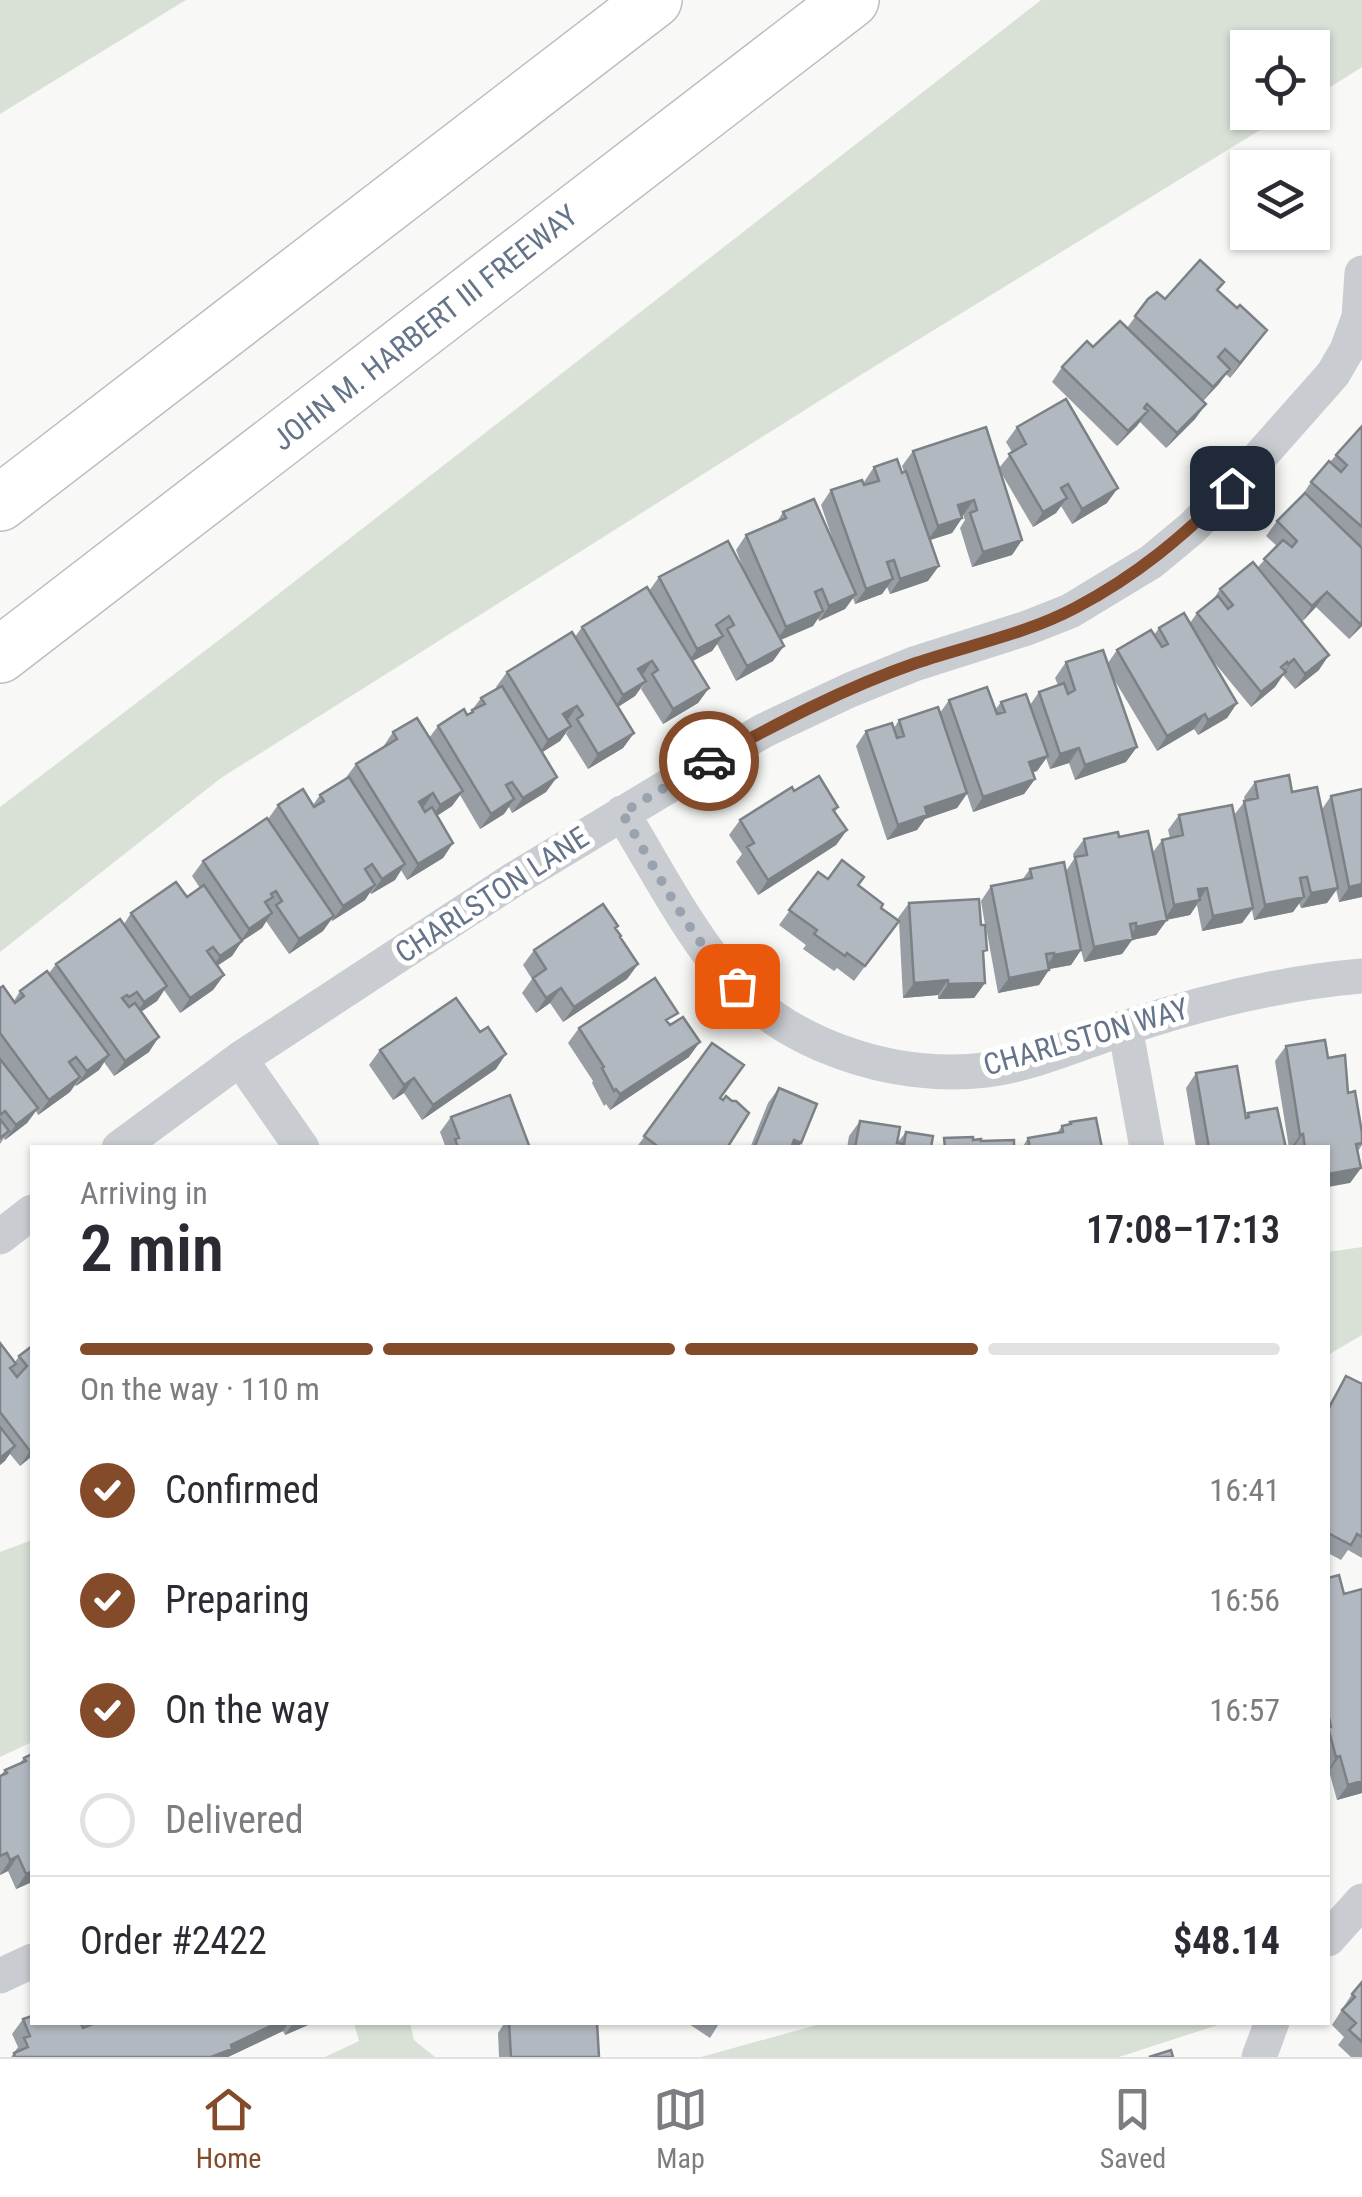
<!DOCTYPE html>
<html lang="en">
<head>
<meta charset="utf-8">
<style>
  body { margin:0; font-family:"Roboto Condensed",sans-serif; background:#f7f7f7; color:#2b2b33; height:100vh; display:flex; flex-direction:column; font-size:38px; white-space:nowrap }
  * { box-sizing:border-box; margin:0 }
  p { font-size:32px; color:#7c7c81 }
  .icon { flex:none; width:55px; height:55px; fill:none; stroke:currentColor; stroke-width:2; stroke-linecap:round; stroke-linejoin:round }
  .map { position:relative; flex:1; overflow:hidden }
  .drawer { position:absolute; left:30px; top:1145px; width:1300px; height:880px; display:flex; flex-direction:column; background:#fff; border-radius:0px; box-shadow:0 2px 8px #0004 }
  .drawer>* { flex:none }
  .fabs { position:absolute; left:1230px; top:30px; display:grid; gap:20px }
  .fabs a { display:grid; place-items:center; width:100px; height:100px; border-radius:0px; background:#fff; box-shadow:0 2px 8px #0004; font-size:50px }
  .pin { position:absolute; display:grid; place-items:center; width:85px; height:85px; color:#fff; margin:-42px; border-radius:20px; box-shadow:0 5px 15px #0006 }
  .courier { position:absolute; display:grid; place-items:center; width:100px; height:100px; margin:-50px; border:8px solid #834b2a; border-radius:50%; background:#fff; color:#222; box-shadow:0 2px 12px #0007 }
  .head em { font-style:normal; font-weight:600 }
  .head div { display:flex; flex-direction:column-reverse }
  .head { display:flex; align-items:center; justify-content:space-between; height:170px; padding:0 50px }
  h1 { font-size:65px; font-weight:600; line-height:75px }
  .bar { display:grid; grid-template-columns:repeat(4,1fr); gap:15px 10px; align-content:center; height:120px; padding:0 50px }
  .bar i { height:12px; border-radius:8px; background:#e1e1e2 }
  .bar .on { background:#834b2a }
  .bar p { grid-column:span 4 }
  .line { display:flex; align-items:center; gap:25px; padding:0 50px; border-top:2px solid #e1e1e2 }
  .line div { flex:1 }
  ol { padding:0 50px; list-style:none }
  li { display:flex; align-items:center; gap:30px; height:110px }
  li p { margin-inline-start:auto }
  li .icon { padding:10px; border-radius:50%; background:#834b2a; color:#fff; stroke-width:4 }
  li:last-child { color:#7c7c81 }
  li i { width:55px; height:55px; border:5px solid #e1e1e2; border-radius:50% }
  .tab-bar { display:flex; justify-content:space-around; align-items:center; height:140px; border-top:2px solid #e1e1e2; background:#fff; font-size:28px; color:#7c7c81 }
  .tab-bar a { display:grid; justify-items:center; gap:5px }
  .tab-bar .on { color:#834b2a }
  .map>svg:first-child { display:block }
</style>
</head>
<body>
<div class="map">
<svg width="1362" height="2057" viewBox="0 0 1362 2057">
  <rect width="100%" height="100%" fill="#f8f9f6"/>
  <!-- green -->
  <path fill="#d9e1d7" d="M0,0h186l-186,114z
    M1041,0h321v67l-49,31 -1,-50h-64v64l40,1 -429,263 -638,402 -221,174v-145l236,-180z
    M1362,1247v88l-34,20v-103z
    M32,1540v202l-32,15v-205z
    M354,2023h56l4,17 21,17h-110l34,-16z
    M824,2023v-1l400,1 -105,34h-418z"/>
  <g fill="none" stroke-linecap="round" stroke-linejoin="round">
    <!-- highway casing -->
    <g stroke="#bbbec2" stroke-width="58">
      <path id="highway" d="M0,503l654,-503
        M0,655l851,-655"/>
    </g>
    <!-- street -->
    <path stroke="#c9ccd0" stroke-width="35" d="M622,813c32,52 60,107 98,155 60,76 171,113 266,102 45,-5 96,-28 139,-42 77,-26 156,-45 237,-52
      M1125,1027l22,121
      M240,1059l62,89
      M119,1148l121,-89 276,-181 194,-117 55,-31 85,-40 64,-26 113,-36 43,-17 81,-49 41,-34 40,-40 101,-114 14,-24 12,-33 3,-44
      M0,1237l32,-25
      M1328,1939l34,-38
      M0,1976l32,-15
      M1259,2057l13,-35"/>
    <!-- highway -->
    <use href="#highway" stroke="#fff" stroke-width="55"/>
  </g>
  <!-- wall -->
  <path fill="#989ea4" d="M1224,282l-6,9 38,54 -26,33 -4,-4 -23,27 3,3 -11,15 -29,29 -26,-26 -23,24 -65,-64 10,-15 65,-39 21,-29h17z
    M1362,426v200l-13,13 -33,-32 -14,14 17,49 -24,19 -12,-14 -8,12 -24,20 -42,-51 28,47 -10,15 -29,17 -4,-6 -37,22 -45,-75 14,86 -51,18 -6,-17 -19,6 -4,-11 -9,13 -5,1 3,7 -11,15 -51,18 -6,-18 -10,14 -32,11 -8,11 -30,10 -31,-94 10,-15 28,-3 5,-8 41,-7 9,-13 46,10 6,-8 29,3 9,-13 19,-7 -3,-7 11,-16 42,1 9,-13 37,-15 5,-7 31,-5 7,-10 16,-13 7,-11 38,-22 19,-21 -11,-10 11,-15 24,-24 10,-15 19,-20z
    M1017,427l90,76 -35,21 -11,-18 -5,7 -23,14 -33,-56 22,69 -10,15 -40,12 -12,-39 5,-8 -2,-5 -1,1v2l-10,15 -22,7 -2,41 -38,13 -3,-7 -5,7 -27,10 -2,-6 -8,11 -26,12 -1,-3 -5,8 -32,14 -8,21 -37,20 -19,-37 -5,7 -20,10 17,27 -11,15 -35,21 -22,-35 4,-7 -10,14 -17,11 16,26 -11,15 -35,21 -22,-35 4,-7 -10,14 -18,11 15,25 -11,15 -34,21 -3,-6 -5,7 -24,15 -20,-34 -8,11 -15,10 16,27 -10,15 -36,22 -6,-10 -6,10 -24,14 -1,-2 -5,8 -33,21 -1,-2 -8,12 -34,23 -23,-33 -4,7 -20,13 -10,15 -15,10 7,9 -11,15 -33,23 -16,-23 -7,11 -16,11 8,40 -35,24 -10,-14 -5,8 -23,16 -1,-1 -5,7 -32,23 -2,-4 -9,12 -22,17 -1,-2 -4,6v-156l14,13 6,-10 29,-18 7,-9 68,-40 7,-11 56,-16 13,-9 -8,-12 11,-15 65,-42 10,-14h35l7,-10 25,-16 11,-15 27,-17 10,-15 36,6 9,-12 31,-12 12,-16 17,-9 -2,-2 11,-15 68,-35 7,-10 67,-36 10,-14 87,-2 -10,-25 10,-15 31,-13 6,-10 53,37 -15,-44 10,-15 33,-8 10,-15 28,6 2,-1 -2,-6 11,-15 86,17 13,-16 -6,-10z
    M1255,782l37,10 30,17 9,-13 31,101 -23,5 -3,-13 -9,14 -26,5 -2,-5 -6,9 -39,8 -2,-10 -10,13 -40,8 -5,-26 -7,10 -23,5 -11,15 -24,5 -10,14 -38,8 -3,-12 -10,15 -22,4 -10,16 -41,8 -12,-66 -3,29 2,27 -11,15 -36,1v-4l-35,3 -4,-77 -45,60 -17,-13 -3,3 -31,-22 3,-4 -27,-20 39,-53 10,7 30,7 23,22 18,13 -1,-3 11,-15 76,22 -4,-24 10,-15 31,-6 8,-11 36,2 8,-12 -1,-5 11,-15 35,-2 34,15 9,-12 8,-2 -2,-8 11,-15h55l11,-14 -1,-4z
    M794,791l44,16 -3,5 12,18 -11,15 -78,50 -22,-33 6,-8 -13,-19 11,-15z
    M618,926l-2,3 4,8 18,27 -11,15 -64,43 -13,-19 -14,10 -14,-20 10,-14 -9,-14 11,-15z
    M670,1025l19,32 -79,53 -4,-6 -2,2 -12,-23 1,-2 -25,-38 11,-15z
    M712,1043l15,105h-91z
    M1286,1046l42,12 20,35 14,40v12l-4,6 3,17 -11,15 -22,-35h-39l-14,-87z
    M380,1050l116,19 -74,51 -18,-27 -11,7 -24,-35z
    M1196,1073l50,44 2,-4 38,35h-90l-10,-60z
    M779,1088l19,60h-48l18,-45z
    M451,1117l79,31h-84l-6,-16z
    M860,1121l37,22 9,-11 25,16h-84l2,-12z
    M1070,1122l32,26h-80l6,-10 29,-5 5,-7 7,-1z
    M0,1343l15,19 4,-6 13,-10v110l-12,10 -10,-12 -10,11z
    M1346,1376l16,8v174l-14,-8 -7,10 -13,-7v-147z
    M1328,1578l34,215 -25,7 -8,-29h-1z
    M32,1754v128l-16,7 -8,-18 -8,4v-99l5,-6 15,-7 4,-5z
    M1362,1982v75h-11l-13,-12 6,-8 -12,-12 20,-31z
    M23,2019l9,3h283l-30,13 -2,-4 -55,26h-217l7,-10 -6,-13z
    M505,2022h92l2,35h-100l-1,-24z
    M686,2022h34l-10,16z"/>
  <!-- shaded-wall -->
  <path fill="#7c8186" d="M1267,330l-11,15 -26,33 10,-15z
    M1230,369l-11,15 -17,18 11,-15z
    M1206,404l-11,15 -29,29 11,-15z
    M1148,411l-11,15 -20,20 11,-15z
    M1118,488l-11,15 -35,21 10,-15z
    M1067,498l-11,15 -23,14 10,-15z
    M974,500l-11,15 -15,5 10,-15z
    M962,518l-10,15 -25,8 11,-15z
    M1022,540l-10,15 -40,12 11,-15z
    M939,566l-11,15 -38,13 10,-15z
    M893,579l-11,15 -27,10 11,-15z
    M1327,592l-11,15 -14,15 10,-16z
    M856,594l-11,15 -26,12 10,-15z
    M823,611l-10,15 -38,16 11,-15z
    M1362,622v4l-13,13 11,-15z
    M723,636l-11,15 -25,13 10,-15z
    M784,646l-11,15 -37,20 11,-15z
    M1329,655l-10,15 -24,19 10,-15z
    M1294,659l-19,28 -24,20 10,-15 19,-15z
    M652,661l-10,15 -4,-7z
    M646,681l-11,15 -22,14 10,-15z
    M709,688l-11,15 -35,21 10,-15z
    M1237,703l-10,15 -29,17 10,-15z
    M577,706l-10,15 -4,-7z
    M1205,714l-11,15 -37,22 10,-15z
    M571,726l-11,15 -22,14 10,-15z
    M634,733l-11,15 -35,21 10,-15z
    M1137,747l-11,15 -51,18 10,-15z
    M1079,748l-10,15 -19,6 10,-15z
    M1048,756l-11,15 -19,6 11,-15z
    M557,777l-11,15 -34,21 11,-15z
    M1035,779l-11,15 -51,18 10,-15z
    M463,791l-11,15 -22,14 10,-15z
    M433,793l-10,15 -4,-6z
    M967,793l-10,15 -32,11 -8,11 -30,10 11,-15 27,-18z
    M514,799l-10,15 -24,15 11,-15z
    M847,830l-11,15 -78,50 10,-15z
    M453,843l-10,15 -36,22 11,-16z
    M405,864l-10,16 -24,14 11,-15z
    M1362,884v13l-23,5 10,-15z
    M375,885l-10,15 -33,21 11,-15z
    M1207,888l-17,27 -26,5 10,-15 24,-16z
    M1338,888l-11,15 -26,5 10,-15z
    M1304,897l-11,15 -39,8 11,-15z
    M1253,908l-11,15 -40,8 11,-15z
    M272,913l-10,15 -20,13 -10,15 -23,15 11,-15 19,-13 10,-14z
    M334,916l-11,15 -34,23 10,-15z
    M1167,920l-11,15 -24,5 -10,14 -38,8 10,-15 33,-6 9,-14z
    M1081,950l-10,15 -27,5 10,-15z
    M638,964l-11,15 -64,43 11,-15z
    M1049,970l-10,15 -41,8 11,-15z
    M224,975l-11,15 -33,23 10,-15z
    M948,980l-10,15 -35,3 11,-15z
    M985,983l-11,15 -36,1 10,-15z
    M167,986l-10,15 -24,16 11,-15z
    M561,988l-11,15 -14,10 10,-15z
    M159,1037l-10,15 -35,24 11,-15z
    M700,1042l-11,15 -79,53 10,-16z
    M506,1054l-10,15 -74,51 11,-15z
    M109,1055l-10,15 -23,16 11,-15z
    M80,1077l-10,15 -32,23 11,-15z
    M414,1078l-10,15 -11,7 11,-15z
    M38,1108l-11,15 -22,17 11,-15z
    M1303,1134l-10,14h-2l9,-13z
    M794,1140l7,3 -3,5h-10z
    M1361,1168l-11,15 -22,4v-13z
    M15,1446l-10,15 -5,4v-7z
    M32,1449v7l-12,10 10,-15z
    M1340,1756l-11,15h-1l8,-14z
    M1362,1781v12l-25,7 11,-15z
    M18,1856l-10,15 -8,4 10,-15z
    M32,1871v11l-16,7 10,-15z
    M279,2022h10l-6,9 -55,26h-17l20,-12z
    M294,2022h21l-30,13z"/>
  <!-- building -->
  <path fill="#b1b8bf" stroke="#7c8186" stroke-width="2.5" d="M1200,260l24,22 -7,8 20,18 3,-3 27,25 -27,33 -15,-14 -7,8 12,12 -17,18 -78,-71 13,-17 9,-7 8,7z
    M1120,321l86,83 -29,29 -30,-29 -3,4 4,3 -20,20 -66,-64 25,-26 6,6z
    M1066,399l52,89 -36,21 -14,-25 -7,4 6,10 -24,14 -34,-58 17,-10 -9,-17z
    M1362,426v101l-51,-45 18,-21 12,11 6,-7 -11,-10z
    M986,427l36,113 -39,12 -13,-39 7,-3 -3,-10 -16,5 4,13 -24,8 -25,-75z
    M897,459l5,14 4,-2 33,95 -39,13 -6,-19 -7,2 6,17 -27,10 -35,-99 31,-10 2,5 15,-4 -5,-14z
    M1305,493l57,55v74l-2,2 -33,-32 -15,14 -48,-47 19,-19 9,7 5,-6 -20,-20z
    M814,499l42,95 -27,12 -7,-17 -7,3 8,19 -37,16 -40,-92 40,-17 -3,-6z
    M728,541l56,105 -37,20 -20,-37 7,-4 -5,-9 -13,9 7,11 -26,13 -38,-72z
    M1253,562l76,93 -24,19 -11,-15 -6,5 -1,-2 -6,5 5,5 -25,20 -64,-79 21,-17 10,13 5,-4 -13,-16z
    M647,587l62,101 -36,21 -21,-35 6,-4 -6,-9 -14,8 8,12 -23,14 -41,-68z
    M1184,613l53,90 -29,17 -3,-6 -38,22 -50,-86 34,-20 11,17 6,-3 -9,-16z
    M572,632l62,101 -36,21 -21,-35 6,-4 -6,-9 -14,8 8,12 -23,14 -41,-68z
    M1103,650l34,97 -52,18 -6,-17 -19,6 -21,-62 25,-9 4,11 7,-4 -9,-28z
    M502,686l55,91 -34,21 -11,-16 -6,3 8,14 -23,15 -53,-88 26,-17 3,6 6,-3 -1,-2 13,-6 -4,-6z
    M987,687l10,27 8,-2 -4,-10 25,-8 22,62 -19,6 6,17 -52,18 -34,-97z
    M938,707l29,86 -42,14 2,8 -29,10 -32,-94 26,-8 5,15 7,-2 -5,-16z
    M417,718l46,73 -23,14 -7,-12 -14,9 6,10 7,-5 21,36 -35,21 -62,-100 41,-25 -4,-7z
    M1289,775l3,17 25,-5 21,101 -27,5 -4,-16 -7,1 4,19 -39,8 -21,-104 14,-3 -3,-16z
    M819,776l19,31 -5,3 14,20 -79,50 -21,-33 7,-4 -14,-23 52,-33 2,4z
    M349,777l56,87 -23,15 -10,-15 -7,5 10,16 -32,21 -65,-101 25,-16 11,18 10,-6 -4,-6z
    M1362,789v95l-13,3 -18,-91z
    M1232,805l21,103 -40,8 -6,-28 -9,1 2,11 -26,5 -12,-65 21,-5 -4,-20z
    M267,818l67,98 -35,23 -23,-34 6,-4 -6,-10 -5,3 2,3 -8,5 7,11 -23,16 -46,-68z
    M1148,831l19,89 -31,7v-4l-6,1 3,15 -39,8 -19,-90 12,-2 -3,-16 34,-7 1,5z
    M842,860l22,17 -6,8 25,19 -2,4 18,13 -34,45 -18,-13 -2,3 -31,-22 3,-4 -28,-20 29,-38 10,7z
    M1064,862l17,88 -27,5v-2l-8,1 3,16 -40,8 -18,-92 41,-8 -2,-9z
    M176,882l11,15 17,-12 38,56 -22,15 -7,-9 -6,4 17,24 -34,23 -59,-85z
    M979,899l2,26h4l2,25 -4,1 2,32 -37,1v-4l-34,3 -5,-80z
    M603,904l15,22 -3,2 6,8 -1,1 18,27 -64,43 -13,-19 -15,10 -13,-20 13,-9 -12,-19z
    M120,919l47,67 -23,16 -7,-10 -8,5 -2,-2 -5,3 7,9 6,-4 24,34 -34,24 -69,-97z
    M47,971l62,84 -22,16 -11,-14 -7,5 11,15 -31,23 -49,-67v-45l3,-2 12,17 9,-7 -4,-5z
    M655,978l23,35 -12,7 4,5 13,-8 17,25 -80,52 -4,-5 -2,2 -12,-23 2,-1 -25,-39z
    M456,998l24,34 8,-5 18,27 -73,51 -19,-27 -10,7 -24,-35z
    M1325,1040l3,18 17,-3 3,38 7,-2 7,42v10l-6,1 5,24 -33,6v-26h-23l-2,-14 -3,1 -14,-89z
    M712,1043l32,22 -24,33 3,2 3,-4 6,5h4l13,12 -22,35h-67l-16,-12z
    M0,1059l38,49 -22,17 -11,-14 -5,4z
    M1237,1066l9,52 3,-1 -1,-4 29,-5 9,40h-77l-13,-75z
    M779,1088l38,16 -16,39 -7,-3 -3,8h-37z
    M510,1095l20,53h-72l-3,-9 4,-1 -8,-21z
    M1096,1118l6,30h-72l-2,-10 35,-6 -1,-6 9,-2 -1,-2z
    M0,1119l9,12 -9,7z
    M860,1121l40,6 -3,16 7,1 2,-12 27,4 -2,12h-76z
    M973,1137v3l8,-1v2l33,-1v8h-69l-1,-10z
    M0,1343l16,21 -6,4 7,9 10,-11 -8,-10 13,-10v103l-2,2 -30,-39z
    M1346,1376l16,8v153l-5,-3 -6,11 -23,-12v-123z
    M0,1427l15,19 -15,12z
    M1339,1575l5,19 18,-5v192l-14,4 -8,-29 -4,1 -8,-30h3l-3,-14v-135z
    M32,1754v117l-6,3 -8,-18 -8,4 -3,-7 -7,3v-80l7,-3 -2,-3 21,-9 -2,-3z
    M1362,1982v60l-13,-12 7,-7 -14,-13 13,-13 -3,-3z
    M32,2016v6h48l3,6 10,-4v-2h186l-48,23 1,4 -21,8h-196l-1,-4 14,-6 -4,-9 6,-2 -7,-17z
    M509,2022h88l2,35h-88z
    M1171,2050l2,7h-24z"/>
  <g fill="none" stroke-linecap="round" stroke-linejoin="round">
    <!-- done -->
    <path stroke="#99a3af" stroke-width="10" stroke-dasharray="0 18" d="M709,761l-87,52c35,58 67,124 115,173"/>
    <!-- route -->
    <path stroke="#834b2a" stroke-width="12" d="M709,761c67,-37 135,-73 207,-98 53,-18 110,-29 159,-55 63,-33 107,-71 157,-120"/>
  </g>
  <g text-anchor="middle" stroke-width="10" stroke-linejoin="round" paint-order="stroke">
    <!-- street labels -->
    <g font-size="30" fill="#667489" stroke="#fff">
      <text transform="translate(425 328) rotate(-38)" y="10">JOHN M. HARBERT III FREEWAY</text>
      <text transform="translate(492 895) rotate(-33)" y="10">CHARLSTON LANE</text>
      <text transform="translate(1086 1037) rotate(-16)" y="10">CHARLSTON WAY</text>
    </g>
  </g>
</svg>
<div class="fabs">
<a><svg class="icon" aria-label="locate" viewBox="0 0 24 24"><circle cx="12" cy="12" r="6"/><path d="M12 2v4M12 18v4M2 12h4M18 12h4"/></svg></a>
<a><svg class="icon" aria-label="layers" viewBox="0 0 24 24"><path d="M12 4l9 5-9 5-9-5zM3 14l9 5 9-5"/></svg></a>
</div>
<div class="pin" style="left:737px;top:986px;background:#ea580c"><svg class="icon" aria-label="bag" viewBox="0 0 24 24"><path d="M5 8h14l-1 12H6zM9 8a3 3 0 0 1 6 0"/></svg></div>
<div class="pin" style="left:1232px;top:488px;background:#1f2937"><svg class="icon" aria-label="home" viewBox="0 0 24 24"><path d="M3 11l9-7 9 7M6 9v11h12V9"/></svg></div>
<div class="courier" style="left:709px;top:761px"><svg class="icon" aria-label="car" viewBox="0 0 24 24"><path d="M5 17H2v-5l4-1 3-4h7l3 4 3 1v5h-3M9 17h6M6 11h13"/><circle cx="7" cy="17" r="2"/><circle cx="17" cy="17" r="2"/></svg></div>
<section class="drawer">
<div class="head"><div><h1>2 min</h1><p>Arriving in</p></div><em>17:08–17:13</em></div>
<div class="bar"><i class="on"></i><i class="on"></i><i class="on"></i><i></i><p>On the way · 110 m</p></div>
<ol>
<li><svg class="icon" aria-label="check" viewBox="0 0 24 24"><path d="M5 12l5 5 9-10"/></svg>Confirmed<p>16:41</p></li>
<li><svg class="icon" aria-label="check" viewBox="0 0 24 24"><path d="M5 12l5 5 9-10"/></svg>Preparing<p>16:56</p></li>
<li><svg class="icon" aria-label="check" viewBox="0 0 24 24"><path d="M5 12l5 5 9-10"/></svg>On the way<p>16:57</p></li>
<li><i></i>Delivered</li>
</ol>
<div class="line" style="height:130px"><div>Order #2422</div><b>$48.14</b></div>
</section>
</div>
<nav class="tab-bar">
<a class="on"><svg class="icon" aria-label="home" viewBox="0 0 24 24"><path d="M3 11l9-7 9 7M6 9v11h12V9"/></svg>Home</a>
<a><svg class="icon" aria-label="map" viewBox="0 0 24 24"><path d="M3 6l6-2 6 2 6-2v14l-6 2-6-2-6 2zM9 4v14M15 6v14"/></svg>Map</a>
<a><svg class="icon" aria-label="saved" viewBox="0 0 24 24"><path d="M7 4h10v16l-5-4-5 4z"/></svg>Saved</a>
</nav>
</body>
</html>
